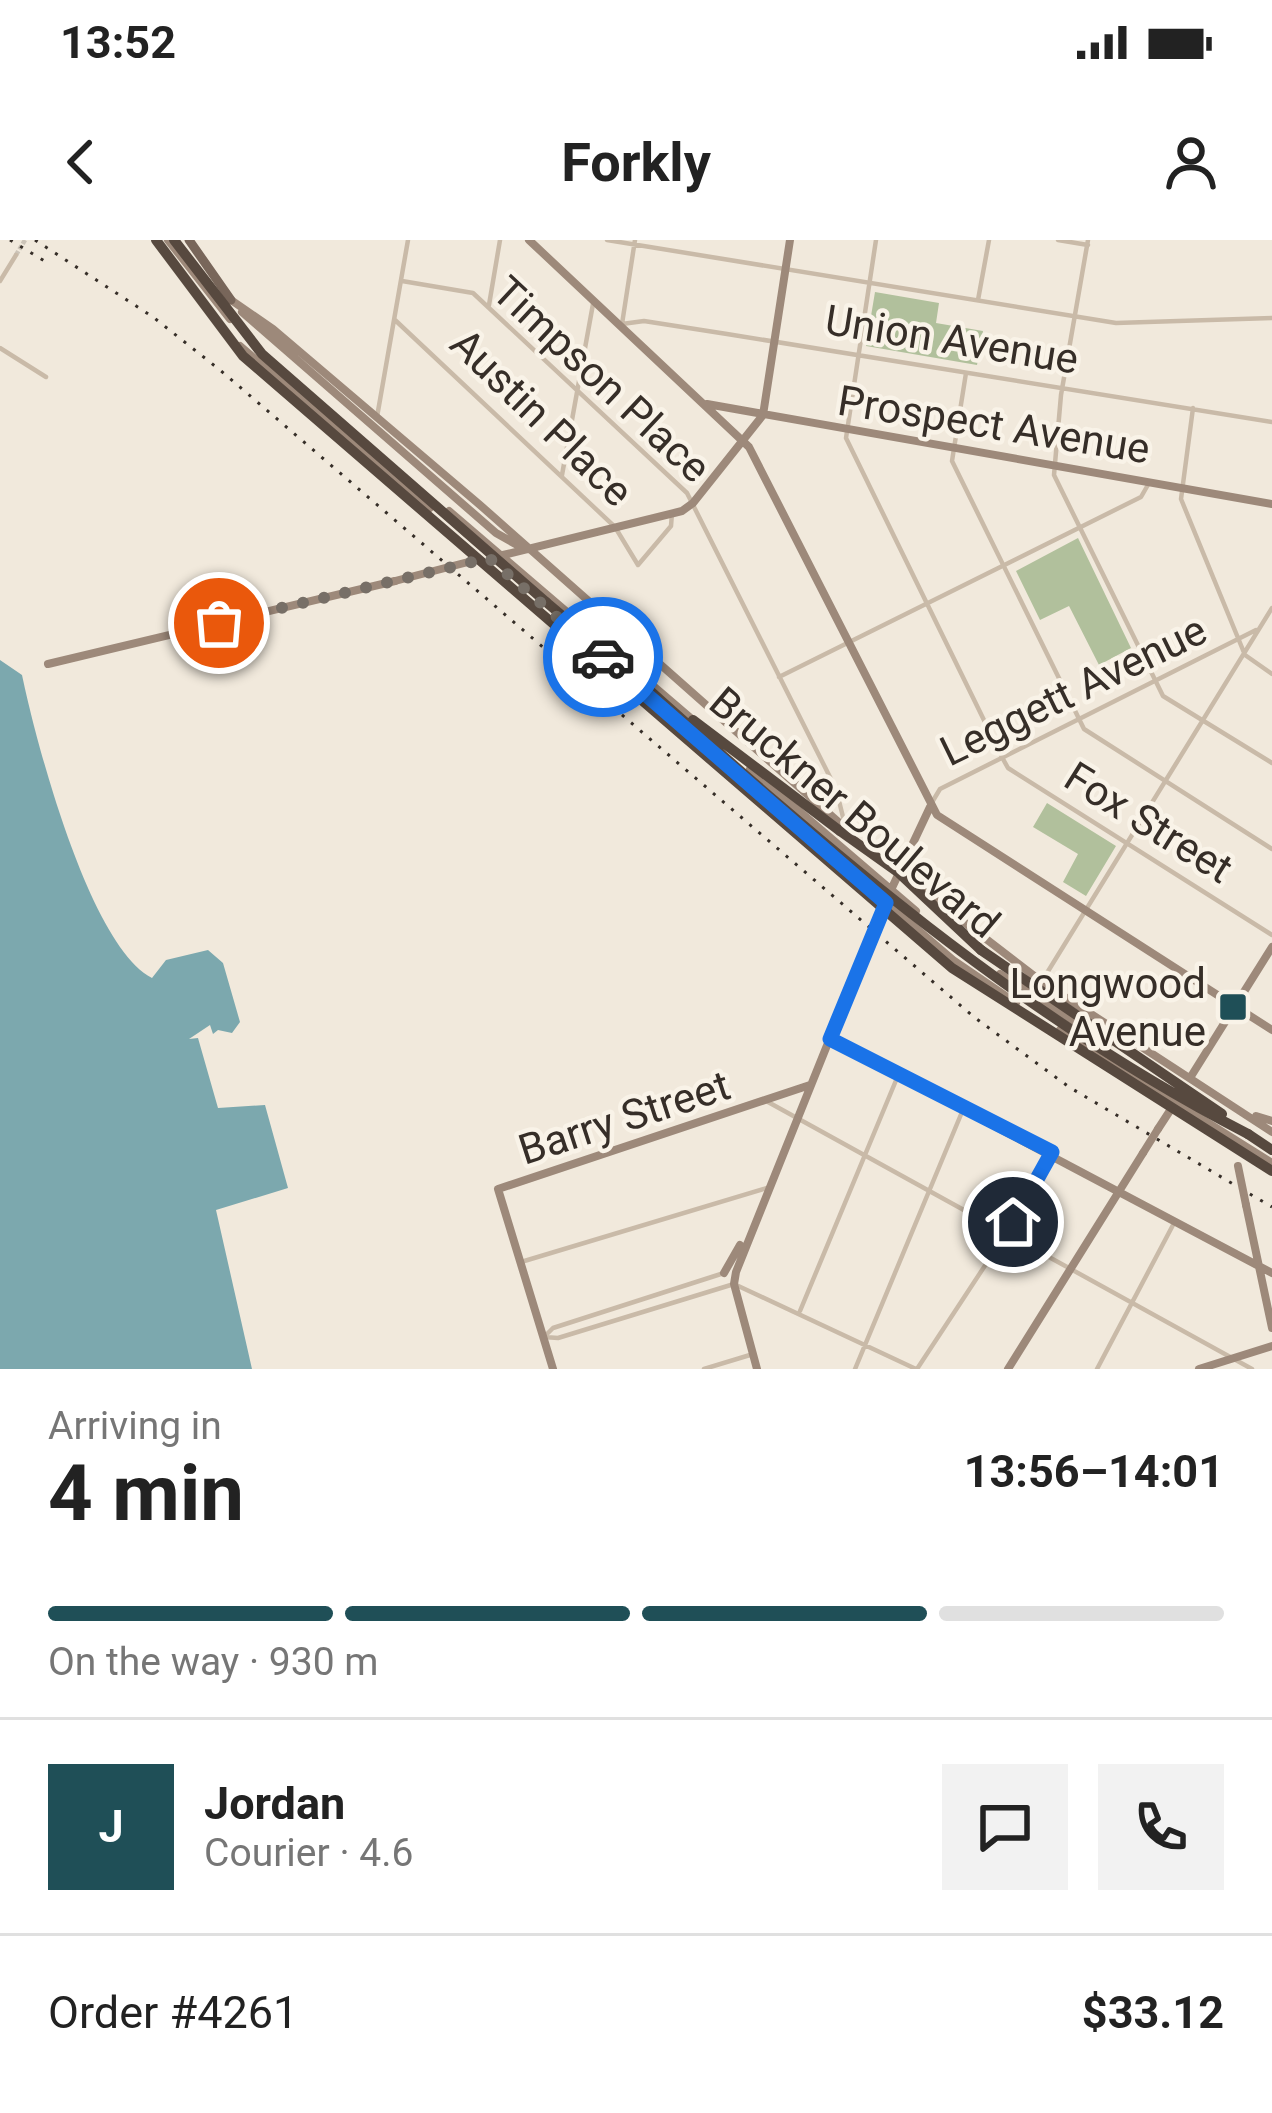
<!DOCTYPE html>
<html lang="en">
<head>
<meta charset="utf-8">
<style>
  body { margin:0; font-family:Roboto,sans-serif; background:#f2f2f2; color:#222; height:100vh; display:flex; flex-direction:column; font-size:45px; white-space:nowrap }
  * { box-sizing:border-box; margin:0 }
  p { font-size:39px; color:#767676 }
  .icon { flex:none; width:66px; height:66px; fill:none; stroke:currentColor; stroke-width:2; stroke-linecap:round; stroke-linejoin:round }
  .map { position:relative; height:1129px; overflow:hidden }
  .panel { display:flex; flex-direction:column; background:#fff; flex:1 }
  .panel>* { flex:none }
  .pin { position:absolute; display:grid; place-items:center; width:102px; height:102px; color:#fff; margin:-51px; border:6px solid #fff; border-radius:50%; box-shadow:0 3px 12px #0007 }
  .courier { position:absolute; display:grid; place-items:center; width:120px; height:120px; margin:-60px; border:9px solid #1a73e8; border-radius:50%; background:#fff; color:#222; box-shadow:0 3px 15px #0007 }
  .head em { font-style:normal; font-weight:700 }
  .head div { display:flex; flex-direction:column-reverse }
  .head { display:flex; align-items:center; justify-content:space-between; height:204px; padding:0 48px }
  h1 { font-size:78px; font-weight:700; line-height:90px }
  .bar { display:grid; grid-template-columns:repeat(4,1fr); gap:18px 12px; align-content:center; height:144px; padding:0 48px }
  .bar i { height:15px; border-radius:9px; background:#e0e0e0 }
  .bar .current { background:#1f4f57 }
  .bar p { grid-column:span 4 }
  .line { display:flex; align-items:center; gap:30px; padding:0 48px; border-top:3px solid #e0e0e0 }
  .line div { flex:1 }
  .round { display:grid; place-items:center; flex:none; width:126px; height:126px; border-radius:0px; background:#f2f2f2 }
  .status { display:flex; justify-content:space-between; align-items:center; height:84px; padding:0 60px; background:#fff; direction:ltr }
  .status svg { height:33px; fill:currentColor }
  header { display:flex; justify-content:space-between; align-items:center; height:156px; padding:0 48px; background:#fff; font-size:54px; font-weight:700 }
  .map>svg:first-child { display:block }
</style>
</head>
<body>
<div class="status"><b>13:52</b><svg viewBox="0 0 49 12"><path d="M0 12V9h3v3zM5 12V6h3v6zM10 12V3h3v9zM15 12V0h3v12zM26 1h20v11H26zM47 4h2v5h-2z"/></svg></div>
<header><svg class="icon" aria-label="back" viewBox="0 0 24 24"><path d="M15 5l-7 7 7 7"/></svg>Forkly<svg class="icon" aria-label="person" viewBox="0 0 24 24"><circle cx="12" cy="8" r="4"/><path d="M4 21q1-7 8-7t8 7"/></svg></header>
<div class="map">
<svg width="1272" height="1129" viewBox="0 0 1272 1129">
  <rect width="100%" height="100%" fill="#f1e9dc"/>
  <!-- green -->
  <path fill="#b1c09c" d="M875,52l64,11 -3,20 47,8 -6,34 -111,-19z
    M1078,298l53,110 -32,17 -30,-59 -29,14 -24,-49z
    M1047,563l69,43 -30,50 -23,-14 15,-28 -45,-27z"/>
  <!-- water -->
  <path fill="#7ca8ae" d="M0,420l22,15c15,71 68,271 130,303l14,-18 42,-10 15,13 17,59 -8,11 -14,-3 -5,4 -3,-9 -21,14 9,-1 20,70 47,-3 23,83 -72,22 36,159h-252z"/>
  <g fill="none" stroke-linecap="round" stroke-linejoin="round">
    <!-- street-tunnel -->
    <path stroke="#ccc4b8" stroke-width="4.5" stroke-dasharray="4.5 2" stroke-linecap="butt" d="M16,15l9,-15"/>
    <!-- street -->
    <path stroke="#c9baa8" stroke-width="4.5" d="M607,0l509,83 156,-5
      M635,0l-13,84 22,-3 83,13 545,88
      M876,0l-30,198 157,321 5,9 264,167
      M1058,0l30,5
      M1088,0l-27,155 -7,80 109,221 109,67
      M0,41l16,-26
      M402,41l71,12 214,200 149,296 10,40
      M978,60l11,-60
      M489,65l11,-65
      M395,80l220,207 23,38 33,-39 1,-13
      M0,108l46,29
      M966,133l-14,88 132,268 188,120
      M1193,168l-12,91 64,156 27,19
      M377,177l31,-177
      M562,235l31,-171
      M779,437l362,-180 8,-14
      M931,564l9,-15 316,-159
      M1042,741l230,-373
      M768,862l484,267
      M521,1022l246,-74
      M800,1071l97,-233
      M544,1097l14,1 176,-54 182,85
      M544,1097l9,-9 171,-55
      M704,1129l46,-14
      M855,1129l107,-257
      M917,1129l94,-143 39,-71
      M1097,1129l76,-144"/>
    <!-- secondary -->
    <path stroke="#9d897a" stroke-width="8" d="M168,0l62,79
      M529,0l220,207 188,368 335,215
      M231,60l42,29 207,176 372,329
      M242,72l254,221 23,13
      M240,106l190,162
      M707,164l565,100
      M449,271l244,209
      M503,315l179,-44 11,-8 70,-88 27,-175
      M591,407l106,94
      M48,424l347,-83
      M750,529l166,142
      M749,546l30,25
      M804,592l149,128 63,43
      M890,652l40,-85
      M925,652l117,90 230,150
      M1000,734l109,69
      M1060,790l212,133
      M830,799l442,234
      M1190,838l82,-131
      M1256,876l16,5
      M1158,889l15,-23
      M1246,965l26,123
      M724,1033l16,-28
      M553,1129l-55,-180 312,-104
      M757,1129l-23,-85 2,-12 98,-244
      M1008,1129l135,-216
      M1199,1129l73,-23"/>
    <!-- primary -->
    <path stroke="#78665a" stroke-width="9" d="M189,0l42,60"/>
    <!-- highway -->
    <path stroke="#57493f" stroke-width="10" d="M546,362l91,77
      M840,591l59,42 82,77
      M1248,894l24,16"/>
    <!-- rail -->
    <path stroke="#362e28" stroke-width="3" stroke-dasharray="3 9" stroke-linecap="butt" d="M10,0l36,22
      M35,0l118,77 67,53 754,647 95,70 203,120"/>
    <!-- secondary-bridge -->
    <path stroke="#9d897a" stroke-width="8" d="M395,341l77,-20
      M834,788l48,-116
      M1143,913l15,-24
      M1238,926l8,39"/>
    <!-- highway-bridge -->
    <path stroke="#57493f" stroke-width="10" d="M156,0l87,116 709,612 320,203
      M174,0l88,114 284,248
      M637,439c190,171 382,337 611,455
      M693,480l147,111
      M981,710l241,164"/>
  </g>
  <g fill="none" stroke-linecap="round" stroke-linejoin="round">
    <!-- done -->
    <path stroke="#776f67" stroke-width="12" stroke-dasharray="0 21.6" d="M219,383l270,-65 114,99"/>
    <!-- route -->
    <path stroke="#1a73e8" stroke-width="15" d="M603,417l283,246 -56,136 222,113 -39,70"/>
  </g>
  <!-- markers -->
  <rect fill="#1f4f57" stroke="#f9f3e8" stroke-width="4.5" x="1218" y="752" width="30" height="30" rx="6"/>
  <g text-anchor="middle" stroke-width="9" stroke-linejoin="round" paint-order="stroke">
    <!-- street labels -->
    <g font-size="42" fill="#362e28" stroke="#f9f3e8">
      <text transform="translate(952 99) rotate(9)" y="15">Union Avenue</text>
      <text transform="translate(602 139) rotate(43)" y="15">Timpson Place</text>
      <text transform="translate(542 177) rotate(44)" y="15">Austin Place</text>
      <text transform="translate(994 184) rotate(9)" y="15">Prospect Avenue</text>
      <text transform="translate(1073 450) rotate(-26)" y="15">Leggett Avenue</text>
      <text transform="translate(855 572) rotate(40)" y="15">Bruckner Boulevard</text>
      <text transform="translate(1149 582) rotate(32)" y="15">Fox Street</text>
      <text transform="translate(624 877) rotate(-18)" y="15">Barry Street</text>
    </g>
    <!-- poi labels -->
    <g font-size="42" fill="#362e28" stroke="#f9f3e8" text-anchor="end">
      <text x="1206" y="758">Longwood<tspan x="1206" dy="48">Avenue</tspan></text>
    </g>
  </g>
</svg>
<div class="pin" style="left:219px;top:383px;background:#ea580c"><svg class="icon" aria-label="bag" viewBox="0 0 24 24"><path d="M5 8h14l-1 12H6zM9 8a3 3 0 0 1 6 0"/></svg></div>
<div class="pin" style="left:1013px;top:982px;background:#1f2937"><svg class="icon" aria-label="home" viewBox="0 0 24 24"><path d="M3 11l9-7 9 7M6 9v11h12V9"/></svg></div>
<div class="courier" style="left:603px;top:417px"><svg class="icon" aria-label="car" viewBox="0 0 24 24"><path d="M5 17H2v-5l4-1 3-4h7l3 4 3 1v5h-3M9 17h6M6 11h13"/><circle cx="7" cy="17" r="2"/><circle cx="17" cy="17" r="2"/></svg></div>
</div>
<section class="panel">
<div class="head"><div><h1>4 min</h1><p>Arriving in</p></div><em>13:56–14:01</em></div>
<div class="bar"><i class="current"></i><i class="current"></i><i class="current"></i><i></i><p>On the way · 930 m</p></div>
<div class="line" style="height:216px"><b class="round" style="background:#1f4f57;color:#fff">J</b><div><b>Jordan</b><p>Courier · 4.6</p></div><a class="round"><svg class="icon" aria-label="chat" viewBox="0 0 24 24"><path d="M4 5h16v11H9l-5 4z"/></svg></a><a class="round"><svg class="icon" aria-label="phone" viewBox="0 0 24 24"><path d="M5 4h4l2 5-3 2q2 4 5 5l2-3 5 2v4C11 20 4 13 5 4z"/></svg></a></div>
<div class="line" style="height:156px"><div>Order #4261</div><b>$33.12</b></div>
</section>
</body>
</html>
